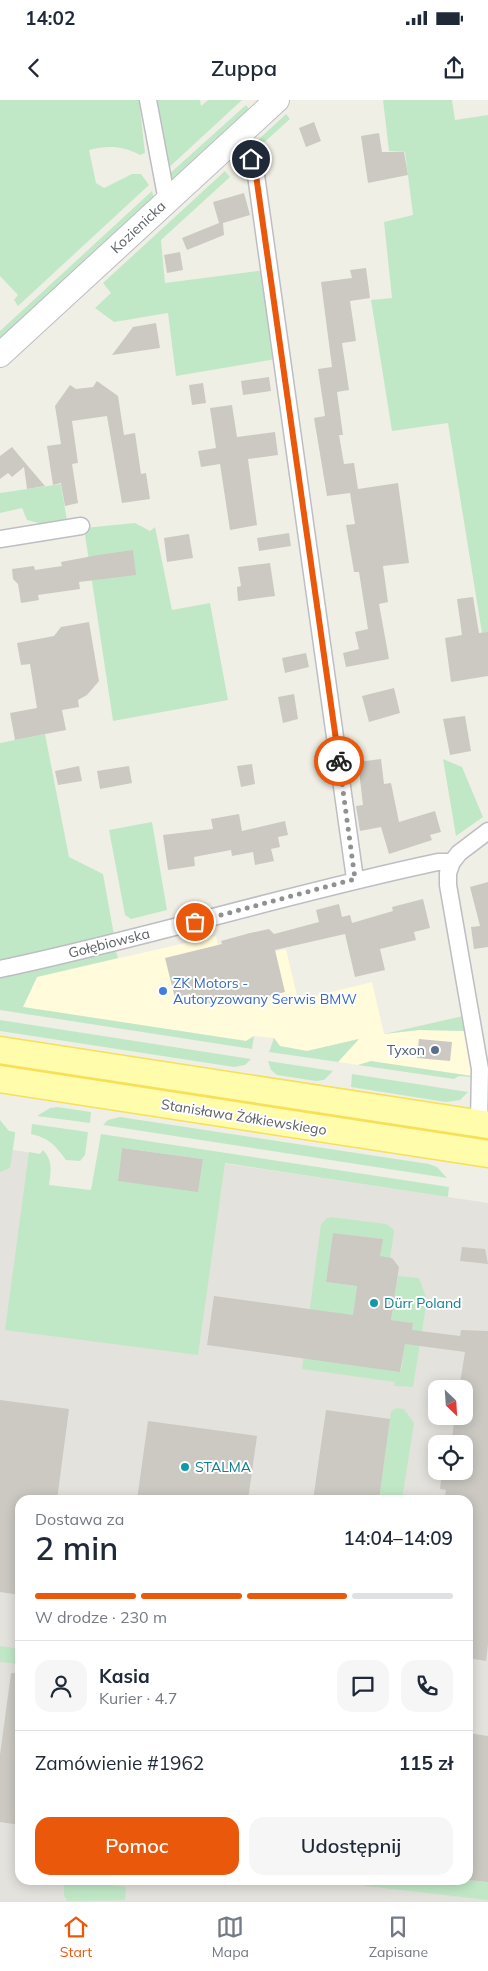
<!DOCTYPE html>
<html lang="pl">
<head>
<meta charset="utf-8">
<style>
  body { margin:0; font-family:Mulish,sans-serif; background:#f6f6f7; color:#1f2937; height:100vh; display:flex; flex-direction:column; font-size:19px; white-space:nowrap }
  * { box-sizing:border-box; margin:0 }
  p { font-size:16px; color:#747a83 }
  .icon { flex:none; width:28px; height:28px; fill:none; stroke:currentColor; stroke-width:2; stroke-linecap:round; stroke-linejoin:round }
  .map { position:relative; flex:1; overflow:hidden }
  .drawer { position:absolute; left:15px; top:1395px; width:458px; height:390px; display:flex; flex-direction:column; background:#fff; border-radius:15px; box-shadow:0 2px 12px #0003 }
  .drawer>* { flex:none }
  .needle { width:32px; rotate:155deg }
  .fabs { position:absolute; left:428px; top:1280px; display:grid; gap:10px }
  .fabs a { display:grid; place-items:center; width:45px; height:45px; border-radius:10px; background:#fff; box-shadow:0 2px 12px #0003; font-size:25px }
  .pin { position:absolute; display:grid; place-items:center; width:42px; height:42px; color:#fff; margin:-21px; border:2px solid #fff; border-radius:50%; box-shadow:0 1px 5px #0007 }
  .courier { position:absolute; display:grid; place-items:center; width:50px; height:50px; margin:-25px; border:4px solid #ea580c; border-radius:50%; background:#fff; color:#222; box-shadow:0 1px 6px #0007 }
  .summary em { font-style:normal; font-weight:600 }
  .summary div { display:flex; flex-direction:column-reverse }
  .summary { display:flex; align-items:center; justify-content:space-between; height:85px; padding:0 20px }
  h1 { font-size:32px; font-weight:600; line-height:38px }
  .bar { display:grid; grid-template-columns:repeat(4,1fr); gap:8px 5px; align-content:center; height:60px; padding:0 20px }
  .bar i { height:6px; border-radius:4px; background:#e0e1e3 }
  .bar .current { background:#ea580c }
  .bar p { grid-column:span 4 }
  .line { display:flex; align-items:center; gap:12px; padding:0 20px; border-top:1px solid #e0e1e3 }
  .line div { flex:1 }
  .round { display:grid; place-items:center; flex:none; width:52px; height:52px; border-radius:15px; background:#f6f6f7 }
  .action { display:flex; gap:10px; margin-top:auto; padding:10px 20px }
  .action a { flex:1; height:58px; border-radius:15px; background:#ea580c; color:#fff; font-size:20px; font-weight:600; line-height:58px; text-align:center }
  .action a+a { background:#f6f6f7; color:#1f2937 }
  .status { display:flex; justify-content:space-between; align-items:center; height:35px; padding:0 25px; background:#fff; direction:ltr }
  .status svg { height:14px; fill:currentColor }
  header { display:flex; justify-content:space-between; align-items:center; height:65px; padding:0 20px; background:#fff; font-size:22px; font-weight:600 }
  .tabs { display:flex; justify-content:space-around; align-items:center; height:70px; border-top:1px solid #e0e1e3; background:#fff; font-size:14px; color:#747a83 }
  .tabs a { display:grid; justify-items:center; gap:2px }
  .tabs .current { color:#ea580c }
  .map>svg:first-child { display:block }
</style>
</head>
<body>
<div class="status"><b>14:02</b><svg viewBox="0 0 49 12"><path d="M0 12V9h3v3zM5 12V6h3v6zM10 12V3h3v9zM15 12V0h3v12zM26 1h20v11H26zM47 4h2v5h-2z"/></svg></div>
<header><svg class="icon" aria-label="back" viewBox="0 0 24 24"><path d="M15 5l-7 7 7 7"/></svg>Zuppa<svg class="icon" aria-label="share" viewBox="0 0 24 24"><path d="M12 15V3M7 8l5-5 5 5M5 13v7h14v-7"/></svg></header>
<div class="map">
<svg width="488" height="1801" viewBox="0 0 488 1801">
  <rect width="100%" height="100%" fill="#f0efe5"/>
  <!-- commercial -->
  <path fill="#fffbdb" d="M216,836l6,27 64,-14 12,51 74,-18 12,52 35,-4 47,1 6,45 -95,-14 -19,3 -20,-3 20,-23 -51,12 -27,-5 -6,-8 -20,-2 -8,5 -223,-34 14,-30z"/>
  <!-- industrial -->
  <path fill="#e4e2dd" fill-rule="evenodd" d="M0,1048l40,6 -6,38 81,11 7,-55 366,55v698h-488zM436,1289h28v27h-28zM436,1344h28v27h-28zM20,1400h448v380h-448z"/>
  <!-- green -->
  <path fill="#c1e8c6" fill-rule="evenodd" d="M0,0h139l6,53 -5,2c-17,-9 -32,-10 -51,-5l7,33 8,5 28,-14h9l8,11 -131,121 -4,-6 4,-5 -18,-19z
    M153,0h47l1,6 7,-6h34l-78,72z
    M383,0h69l3,20 33,-5v517l-6,1 -34,-210 -56,8 -21,-131 21,-2 -8,-76 29,-7 -8,-63 -16,-1z
    M246,5l4,5 -81,73 -2,-7z
    M286,14l4,5 -32,29v10l-2,2 1,-19z
    M225,71l5,6 -69,63 4,43 100,-13 11,89 -100,17 -8,-63 -54,9 -19,-14 16,-15 -8,-10z
    M152,91l2,7 -154,141v-8z
    M61,384l6,37 -24,3 -16,-4 -5,-12 -22,5v-20z
    M135,423l15,8 5,-4 17,83 38,-7 18,97 -115,21 -29,-193z
    M45,634l24,123 34,17 11,61 -114,26v-218z
    M443,659l19,8 21,50 -27,19z
    M152,722l15,88 -36,9 -6,-4 -16,-85z
    M115,848l3,10 -81,19 -14,30 223,34 8,-5 -2,13 -252,-39v-35z
    M463,916l3,15 -47,-1 -35,4z
    M0,920l251,39 -6,6 -11,2 -234,-36z
    M274,938l6,8 27,5 52,-12 -21,23 -69,-10z
    M0,961l488,75v7l-488,-74z
    M268,961l65,10 -9,9 -8,1 -39,-6 -6,-5z
    M371,961l6,1 95,14v1l-13,-1 -5,3 -96,-14z
    M352,974l116,18 -8,8 -14,2 -95,-15z
    M57,1007l34,5 -1,11 -53,-7 13,-8z
    M120,1017l309,47 8,3 10,11 -344,-53 5,-5z
    M0,1020l9,11 6,1v3l-5,33 -10,4z
    M32,1024l56,8 -3,23 -5,6 -14,-1c-11,-15 -17,-22 -35,-26z
    M101,1034l348,53 -1,10 -223,-34 -27,192 -193,-25 24,-178 11,2 3,-4c10,11 8,20 6,35l42,5zM122,1048l81,11 -5,32 -80,-10z
    M331,1117l55,7 7,5 1,4 -4,25 -11,4 3,-23 -49,-6 -7,49 31,4 -10,78 54,7 5,-36h5l2,-12 -22,-3 7,-44 21,2 8,22 -14,87 -19,-1 1,-4 -93,-13 19,-145 6,-6z
    M397,1308l7,1 10,14 -12,77h-23l12,-89z
    M0,1546l20,3v15l-20,-2z
    M64,1780l62,7 -1,13 -58,1 -3,-6z
    M356,1780h112l20,2v18l-122,-14z"/>
  <!-- building -->
  <path fill="#cbc9c2" d="M314,22l7,19 -15,6 -7,-19z
    M379,33l3,19h22l4,23 -40,8 -7,-47z
    M244,93l6,22 -27,8 1,12 -37,15 -5,-12 37,-15 -6,-21z
    M180,152l3,18 -16,3 -3,-18z
    M366,168l4,30 -20,3 6,40 -14,2 7,47 -12,2 6,43h-4l5,29 10,-1 4,26 40,-6 11,80 -26,3 5,36 -9,2 10,55 -43,8 -3,-14 16,-4 -4,-17 13,-3 -9,-57h-5l-8,-47 9,-1 -5,-31 -23,3 -13,-78 11,-2 -7,-47 14,-2 -11,-85 31,-4 -2,-8z
    M156,223l4,25 -48,7 21,-28z
    M269,277l2,14 -28,4 -2,-14z
    M97,281l21,15 6,39 11,-2 6,41 5,-1 4,26 -28,4 -15,-87 -35,5 6,42 -6,1 6,39 -13,3 -4,-23 -8,2 -6,-39 14,-2 -6,-38 15,-21 6,4 17,-2z
    M203,283l3,20 -14,2 -3,-20z
    M232,305l5,32 38,-5 3,23 -30,4 9,66 -27,5 -10,-66 -19,3 -3,-16 18,-3 -6,-40z
    M12,347l15,18 18,21 -18,3 -3,-22 -12,10 -4,-4 -8,6v-23z
    M289,433l2,13 -32,5 -2,-13z
    M189,434l4,24 -26,4 -3,-24z
    M133,450l3,25 -57,7 1,7 -42,6 1,5 -18,3 -3,-19 -5,-5 -1,-10 22,-3 1,4 27,-4 -1,-4 37,-7z
    M270,463l5,33 -37,5 -1,-14 4,-1 -3,-19z
    M473,497l6,36 9,-1v44l-37,6 -6,-44 17,-3 -5,-36z
    M89,522l10,59 -12,14 -9,5 1,7 -17,3 4,20 -51,10 -5,-27 27,-5 -7,-44 -9,1 -4,-22 37,-7 7,-9z
    M306,553l3,14 -24,6 -3,-15z
    M394,588l6,25 -31,9 -7,-26z
    M294,594l4,25 -15,4 -5,-26z
    M465,616l6,35 -21,4 -7,-36z
    M381,659l3,25 7,-1 8,39 36,-11 6,21 -11,3 2,5 -43,14 -8,-27 -21,4 -4,-25 7,-1 -5,-43z
    M252,664l3,20 -14,3 -4,-21z
    M79,666l3,15 -24,4 -3,-14z
    M129,666l3,17 -32,6 -3,-18z
    M239,714l3,17 43,-10 3,14 -10,2 2,10 -9,2 3,12 -19,4 -2,-13 -21,4 -1,-6 -37,7 1,9 -27,4 -5,-35 50,-6 -2,-10z
    M488,782v65l-14,2 -3,-22 9,-1 -10,-39z
    M423,799l7,29 -16,4 2,8 -36,9 5,21 -30,7 -10,-43 -70,16 10,42 -60,14 -2,-6 -16,4 -2,-7 -14,3 -1,-6 -15,4 -10,-40 57,-14 -1,-3 29,-8 19,-4 5,5 45,-12 -3,-12 23,-6 3,13 8,-2 2,8 41,-12 -1,-4z
    M419,939l33,3 -2,19 -33,-3z
    M122,1048l81,11 -5,33 -80,-11z
    M333,1133l50,6 -3,17 12,2 7,9 -8,53 22,3 -1,7 48,6 1,-6 27,1v313l-2,17 -18,-3v-158h-24l2,-10 -6,-1 2,-17 13,2 1,-3h8v-27h-13l4,-28h9v-27h-5l6,-37 -60,-8 -5,28 -193,-27 7,-49 139,19 4,-29 -31,-4z
    M462,1147l23,2 3,15 -28,-3z
    M0,1300l69,9 -12,91h-37v95l-20,-3z
    M326,1310l64,9 -11,81h-66z
    M148,1321l109,15 -9,64h-111z
    M11,1573h9v152l-20,-3v-67z
    M468,1633l20,3v146l-20,-2z"/>
  <g fill="none" stroke-linecap="round" stroke-linejoin="round">
    <!-- street casing -->
    <g stroke="#bdbec4" stroke-width="19">
      <path id="street" d="M148,0l19,101
        M236,37l19,31 100,711
        M0,439l81,-13
        M452,762l-4,11v12l32,184 -1,54
        M0,869c147,-31 291,-76 438,-107h14l7,-9 29,-22"/>
    </g>
    <!-- secondary casing -->
    <g stroke="#bbbdc4" stroke-width="26">
      <path id="secondary" d="M0,255l277,-255"/>
    </g>
    <!-- primary casing -->
    <g stroke="#f7df58" stroke-width="29">
      <path id="primary" d="M0,950l488,75
        M0,979l488,75"/>
    </g>
    <!-- street -->
    <use href="#street" stroke="#fff" stroke-width="16"/>
    <!-- secondary -->
    <use href="#secondary" stroke="#fff" stroke-width="24"/>
    <!-- primary -->
    <use href="#primary" stroke="#fffcab" stroke-width="26"/>
  </g>
  <g fill="none" stroke-linecap="round" stroke-linejoin="round">
    <!-- done -->
    <path stroke="#909292" stroke-width="5" stroke-dasharray="0 9" d="M195,822l160,-43 -16,-118"/>
    <!-- route -->
    <path stroke="#ea580c" stroke-width="6" d="M251,59l4,9 84,593"/>
  </g>
  <!-- markers -->
  <circle fill="#3f7fe0" stroke="#fff" stroke-width="2" cx="163" cy="891" r="5"/>
  <circle fill="#5c6f8a" stroke="#fff" stroke-width="2" cx="435" cy="950" r="5"/>
  <g fill="#0f9aa8" stroke="#fff" stroke-width="2">
    <circle cx="374" cy="1203" r="5"/>
    <circle cx="185" cy="1367" r="5"/>
  </g>
  <g text-anchor="middle" stroke-width="4" stroke-linejoin="round" paint-order="stroke">
    <!-- street labels -->
    <g font-size="14" fill="#5d6066" stroke="#fff">
      <text transform="translate(138 127) rotate(-43)" y="5">Kozienicka</text>
      <text transform="translate(109 843) rotate(-14)" y="5">Gołębiowska</text>
      <text transform="translate(244 1017) rotate(9)" y="5">Stanisława Żółkiewskiego</text>
    </g>
    <!-- shop labels -->
    <g font-size="14" fill="#366cbe" stroke="#fff" text-anchor="start">
      <text x="173" y="888">ZK Motors -<tspan x="173" dy="16">Autoryzowany Serwis BMW</tspan></text>
    </g>
    <!-- service labels -->
    <g font-size="14" fill="#4e5e75" stroke="#fff" text-anchor="end">
      <text x="425" y="955">Tyxon</text>
    </g>
    <!-- culture labels -->
    <g font-size="14" fill="#0d838f" stroke="#fff" text-anchor="start">
      <text x="384" y="1208">Dürr Poland</text>
      <text x="195" y="1372">STALMA</text>
    </g>
  </g>
</svg>
<div class="fabs">
<a><svg class="needle" viewBox="-14 -14 28 28"><path d="M0-13l5 13h-10z" fill="#e53935"/><path d="M0 13l5-13h-10z" fill="#747a83"/></svg></a>
<a><svg class="icon" aria-label="locate" viewBox="0 0 24 24"><circle cx="12" cy="12" r="6"/><path d="M12 2v4M12 18v4M2 12h4M18 12h4"/></svg></a>
</div>
<div class="pin" style="left:195px;top:822px;background:#ea580c"><svg class="icon" aria-label="bag" viewBox="0 0 24 24"><path d="M5 8h14l-1 12H6zM9 8a3 3 0 0 1 6 0"/></svg></div>
<div class="pin" style="left:251px;top:59px;background:#1f2937"><svg class="icon" aria-label="home" viewBox="0 0 24 24"><path d="M3 11l9-7 9 7M6 9v11h12V9"/></svg></div>
<div class="courier" style="left:339px;top:661px"><svg class="icon" aria-label="bike" viewBox="0 0 24 24"><circle cx="6" cy="16" r="4"/><circle cx="18" cy="16" r="4"/><path d="M6 16l4-8h5l3 8M10 8l3 8H6M13 5h3"/></svg></div>
<section class="drawer">
<div class="summary"><div><h1>2 min</h1><p>Dostawa za</p></div><em>14:04–14:09</em></div>
<div class="bar"><i class="current"></i><i class="current"></i><i class="current"></i><i></i><p>W drodze · 230 m</p></div>
<div class="line" style="height:90px"><a class="round"><svg class="icon" aria-label="person" viewBox="0 0 24 24"><circle cx="12" cy="8" r="4"/><path d="M4 21q1-7 8-7t8 7"/></svg></a><div><b>Kasia</b><p>Kurier · 4.7</p></div><a class="round"><svg class="icon" aria-label="chat" viewBox="0 0 24 24"><path d="M4 5h16v11H9l-5 4z"/></svg></a><a class="round"><svg class="icon" aria-label="phone" viewBox="0 0 24 24"><path d="M5 4h4l2 5-3 2q2 4 5 5l2-3 5 2v4C11 20 4 13 5 4z"/></svg></a></div>
<div class="line" style="height:65px"><div>Zamówienie #1962</div><b>115 zł</b></div>
<div class="action"><a>Pomoc</a><a>Udostępnij</a></div>
</section>
</div>
<nav class="tabs">
<a class="current"><svg class="icon" aria-label="home" viewBox="0 0 24 24"><path d="M3 11l9-7 9 7M6 9v11h12V9"/></svg>Start</a>
<a><svg class="icon" aria-label="map" viewBox="0 0 24 24"><path d="M3 6l6-2 6 2 6-2v14l-6 2-6-2-6 2zM9 4v14M15 6v14"/></svg>Mapa</a>
<a><svg class="icon" aria-label="saved" viewBox="0 0 24 24"><path d="M7 4h10v16l-5-4-5 4z"/></svg>Zapisane</a>
</nav>
</body>
</html>
